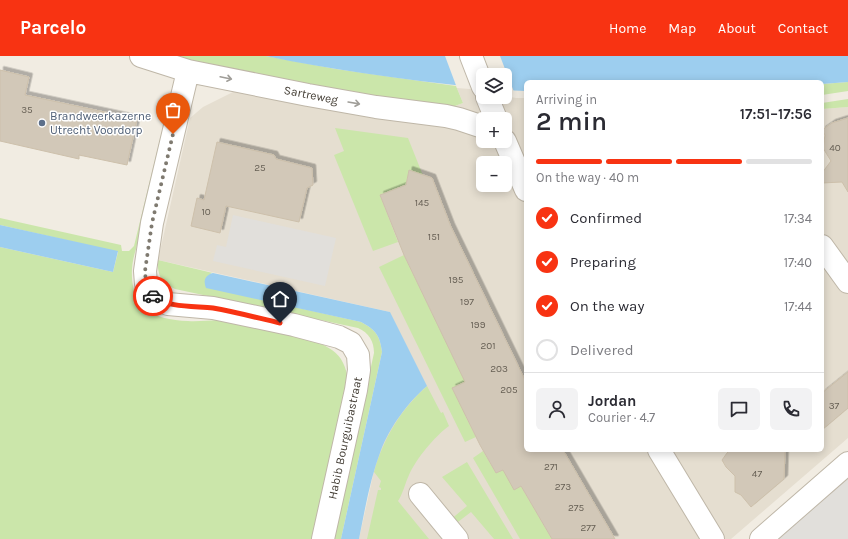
<!DOCTYPE html>
<html lang="en">
<head>
<meta charset="utf-8">
<style>
  body { margin:0; font-family:Karla,sans-serif; background:#f2f2f3; color:#2b2b33; height:100vh; display:flex; flex-direction:column; font-size:15px; white-space:nowrap }
  * { box-sizing:border-box; margin:0 }
  p { font-size:13px; color:#7c7c81 }
  .icon { flex:none; width:22px; height:22px; fill:none; stroke:currentColor; stroke-width:2; stroke-linecap:round; stroke-linejoin:round }
  .map { position:relative; flex:1; overflow:hidden }
  .side { position:absolute; left:524px; top:24px; width:300px; height:372px; display:flex; flex-direction:column; background:#fff; border-radius:6px; box-shadow:0 2px 10px #0003 }
  .side>* { flex:none }
  .controls { position:absolute; left:476px; top:12px; display:grid; gap:8px }
  .controls a { display:grid; place-items:center; width:36px; height:36px; border-radius:6px; background:#fff; box-shadow:0 2px 10px #0003; font-size:20px }
  .pin { position:absolute; display:grid; place-items:center; width:34px; height:34px; color:#fff; margin:-41px -17px; border-radius:50% 50% 50% 0; rotate:-45deg; box-shadow:0 0 4px #0007 }
  .pin .icon { rotate:45deg }
  .courier { position:absolute; display:grid; place-items:center; width:40px; height:40px; margin:-20px; border:3px solid #f83312; border-radius:50%; background:#fff; color:#222; box-shadow:0 1px 5px #0007 }
  .headline em { font-style:normal; font-weight:600 }
  .headline div { display:flex; flex-direction:column-reverse }
  .headline { display:flex; align-items:center; justify-content:space-between; height:68px; padding:0 12px }
  h1 { font-size:26px; font-weight:600; line-height:30px }
  .bar { display:grid; grid-template-columns:repeat(4,1fr); gap:6px 4px; align-content:center; height:48px; padding:0 12px }
  .bar i { height:5px; border-radius:3px; background:#e1e1e2 }
  .bar .active { background:#f83312 }
  .bar p { grid-column:span 4 }
  .line { display:flex; align-items:center; gap:10px; padding:0 12px; border-top:1px solid #e1e1e2 }
  .line div { flex:1 }
  .round { display:grid; place-items:center; flex:none; width:42px; height:42px; border-radius:6px; background:#f2f2f3 }
  ol { padding:0 12px; list-style:none }
  li { display:flex; align-items:center; gap:12px; height:44px }
  li p { margin-inline-start:auto }
  li .icon { padding:4px; border-radius:50%; background:#f83312; color:#fff; stroke-width:4 }
  li:last-child { color:#7c7c81 }
  li i { width:22px; height:22px; border:2px solid #e1e1e2; border-radius:50% }
  header { display:flex; align-items:center; gap:24px; box-sizing:border-box; height:56px; padding:0 20px; background:#f83312; color:#fff }
  header strong { font-size:19px }
  nav { display:flex; gap:22px; margin-inline-start:auto; font-size:14px }
  .map>svg:first-child { display:block }
</style>
</head>
<body>
<header>
<strong>Parcelo</strong>
<nav><a>Home</a><a>Map</a><a>About</a><a>Contact</a></nav>
</header>
<div class="map">
<svg width="848" height="483" viewBox="0 0 848 483">
  <defs>
    <filter id="shadow"><feDropShadow dx="3.5" dy="-3.5" stdDeviation="0" flood-color="#0004"/></filter>
  </defs>
  <rect width="100%" height="100%" fill="#f1ece2"/>
  <!-- residential -->
  <path fill="#e5ded0" fill-rule="evenodd" d="M259,23l195,31 1,-4 8,-3 -7,-17 27,5v6h22v-1l11,2h10v352h296v-341l26,-2v331l-117,101h-372l16,-73 15,-154 -232,-52 32,-142 13,-11zM483,63h22v22h-22zM483,107h22v22h-22z"/>
  <!-- green -->
  <path fill="#cbe6aa" d="M160,0h106l70,13 63,9 57,8 7,17 -8,3 -2,5 -81,-11z
    M848,26v9l-26,4v-11z
    M848,43v8l-26,2v-6z
    M335,72l73,10 16,40c-5,-7 -12,-6 -17,0v6l-27,11 18,47 -25,9 -39,-96 10,-4z
    M162,75l-26,118c-7,21 -5,40 5,60 14,7 30,12 47,12 13,1 26,-2 39,0 13,2 26,6 39,8 22,5 47,8 66,21 10,7 14,17 16,29l-35,160h-313v-292l113,25 5,-20 -118,-27v-7l121,27 1,6h7l5,-5z
    M404,199l74,153 -13,7 11,22 -11,5 -86,-175z
    M158,204l55,13h-2l-5,14 155,35c15,8 19,14 21,30l-41,187h-8l41,-186c0,-12 -5,-20 -16,-25l-183,-39c-14,-6 -18,-14 -17,-29z
    M427,330l14,27 2,-1 6,14c-14,10 -33,33 -40,49 -4,8 -6,19 -11,26l31,38h-62l11,-49h3v-2l-2,-1 2,-6 -7,-9c9,-33 27,-63 53,-86z
    M483,395l13,22 13,-7 43,73h-32l-47,-81z
    M467,406l46,77h-19l-23,-27 -17,13 -4,-5 17,-14 -25,-29z"/>
  <!-- parking -->
  <path fill="#e1dfdb" d="M233,159l103,23 -11,48 -112,-25 4,-16 9,2z
    M848,418v65h-74z"/>
  <!-- water -->
  <path fill="#9dceef" d="M266,0h582v26l-26,2v-2h-296v9l-21,-1v-15h-22v13c-41,-4 -81,-9 -121,-15 -32,-5 -64,-10 -96,-17z
    M0,169l118,26 -5,21 -113,-25z
    M213,217l177,39 37,74c-19,16 -37,41 -46,64 -11,29 -16,59 -22,89h-18l41,-187c-2,-16 -6,-22 -21,-30l-155,-34c-3,-7 -1,-13 7,-15z"/>
  <!-- pier -->
  <path fill="#f1ece2" d="M445,0h55l14,36h-9v-17h-22v15l-26,-2z"/>
  <!-- building -->
  <path fill="#d2c8b8" stroke="#cdc0ab" filter="url(#shadow)" d="M0,14l29,7 -4,18 112,24 -10,46 -48,-10v4l-79,-18z
    M848,62v74l-6,-10 -20,1v-10l9,-12 -8,-13 2,-13 -3,-5 10,-7z
    M217,86l57,13 2,4 36,9 1,17 -6,3 -8,34 -73,-16 -6,27 -29,-7 6,-28 7,2z
    M409,114l23,8 19,49 75,155v68h37l52,89h-63l-31,-53 -7,4 -11,-20 -7,3 -16,-28 -28,-57 13,-6 -61,-127 -24,-60 26,-10z
    M848,316v36l-26,22v-37z
    M730,394h55l-1,29 -33,28 -10,-12 -6,-3v-16l-9,-9 -4,-7 5,-7z"/>
  <g fill="none" stroke-linecap="round" stroke-linejoin="round">
    <!-- minor casing -->
    <g stroke="#bfb7a8" stroke-width="24">
      <path id="minor" d="M141,0l47,15 120,24 68,12 70,9 13,3 24,8
        M471,0l12,31
        M188,15l-36,152 -7,48 1,13 6,11 4,4 12,5 45,4 81,17 45,12 12,6 7,12 1,15 -3,20 -33,149
        M487,41l9,22
        M505,85l21,49
        M822,190l26,36
        M659,394l54,89
        M420,438l37,45
        M761,483l87,-76"/>
    </g>
    <!-- minor -->
    <use href="#minor" stroke="#fff" stroke-width="22"/>
  </g>
  <!-- one-way arrows -->
  <defs><path id="oneway-shaft" d="M-6 0H5M1.5-3L5.5 0L1.5 3" fill="none" stroke-width="1.6" stroke-linecap="round" stroke-linejoin="round"/></defs>
  <g stroke="#a09e99">
    <use href="#oneway-shaft" transform="translate(226 22) rotate(12)"/>
    <use href="#oneway-shaft" transform="translate(354 47) rotate(10)"/>
  </g>
  <g fill="none" stroke-linecap="round" stroke-linejoin="round">
    <!-- done -->
    <path stroke="#7f7a70" stroke-width="4" stroke-dasharray="0 7.2" d="M153,240l-7,-12 -1,-13 7,-48 21,-89"/>
    <!-- route -->
    <path stroke="#f83312" stroke-width="5" d="M153,240c15,12 41,10 60,12 23,4 45,10 67,15"/>
  </g>
  <!-- markers -->
  <circle fill="#5c6f8a" stroke="#fff" stroke-width="1.5" cx="42" cy="67" r="4"/>
  <g text-anchor="middle" stroke-width="3" stroke-linejoin="round" paint-order="stroke">
    <!-- number labels -->
    <g font-size="10" fill="#665f54">
      <text x="27" y="57">35</text>
      <text x="835" y="95">40</text>
      <text x="260" y="115">25</text>
      <text x="422" y="150">145</text>
      <text x="206" y="159">10</text>
      <text x="434" y="184">151</text>
      <text x="456" y="227">195</text>
      <text x="467" y="249">197</text>
      <text x="478" y="272">199</text>
      <text x="488" y="293">201</text>
      <text x="499" y="316">203</text>
      <text x="509" y="337">205</text>
      <text x="834" y="353">37</text>
      <text x="551" y="414">271</text>
      <text x="757" y="421">47</text>
      <text x="563" y="434">273</text>
      <text x="576" y="455">275</text>
      <text x="588" y="475">277</text>
    </g>
    <!-- street labels -->
    <g font-size="12" fill="#423c33" stroke="#fff">
      <text transform="translate(311 39) rotate(11)" y="4">Sartreweg</text>
      <text transform="translate(345 382) rotate(-78)" y="4">Habib Bourguibastraat</text>
    </g>
    <!-- service labels -->
    <g font-size="12" fill="#4e5e75" stroke="#fff" text-anchor="start">
      <text x="50" y="64">Brandweerkazerne<tspan x="50" dy="14">Utrecht Voordorp</tspan></text>
    </g>
  </g>
</svg>
<div class="controls">
<a><svg class="icon" aria-label="layers" viewBox="0 0 24 24"><path d="M12 4l9 5-9 5-9-5zM3 14l9 5 9-5"/></svg></a>
<a>+</a>
<a>−</a>
</div>
<div class="pin" style="left:173px;top:78px;background:#ea580c"><svg class="icon" aria-label="bag" viewBox="0 0 24 24"><path d="M5 8h14l-1 12H6zM9 8a3 3 0 0 1 6 0"/></svg></div>
<div class="pin" style="left:280px;top:267px;background:#1f2937"><svg class="icon" aria-label="home" viewBox="0 0 24 24"><path d="M3 11l9-7 9 7M6 9v11h12V9"/></svg></div>
<div class="courier" style="left:153px;top:240px"><svg class="icon" aria-label="car" viewBox="0 0 24 24"><path d="M5 17H2v-5l4-1 3-4h7l3 4 3 1v5h-3M9 17h6M6 11h13"/><circle cx="7" cy="17" r="2"/><circle cx="17" cy="17" r="2"/></svg></div>
<section class="side">
<div class="headline"><div><h1>2 min</h1><p>Arriving in</p></div><em>17:51–17:56</em></div>
<div class="bar"><i class="active"></i><i class="active"></i><i class="active"></i><i></i><p>On the way · 40 m</p></div>
<ol>
<li><svg class="icon" aria-label="check" viewBox="0 0 24 24"><path d="M5 12l5 5 9-10"/></svg>Confirmed<p>17:34</p></li>
<li><svg class="icon" aria-label="check" viewBox="0 0 24 24"><path d="M5 12l5 5 9-10"/></svg>Preparing<p>17:40</p></li>
<li><svg class="icon" aria-label="check" viewBox="0 0 24 24"><path d="M5 12l5 5 9-10"/></svg>On the way<p>17:44</p></li>
<li><i></i>Delivered</li>
</ol>
<div class="line" style="height:72px"><a class="round"><svg class="icon" aria-label="person" viewBox="0 0 24 24"><circle cx="12" cy="8" r="4"/><path d="M4 21q1-7 8-7t8 7"/></svg></a><div><b>Jordan</b><p>Courier · 4.7</p></div><a class="round"><svg class="icon" aria-label="chat" viewBox="0 0 24 24"><path d="M4 5h16v11H9l-5 4z"/></svg></a><a class="round"><svg class="icon" aria-label="phone" viewBox="0 0 24 24"><path d="M5 4h4l2 5-3 2q2 4 5 5l2-3 5 2v4C11 20 4 13 5 4z"/></svg></a></div>
</section>
</div>
</body>
</html>
